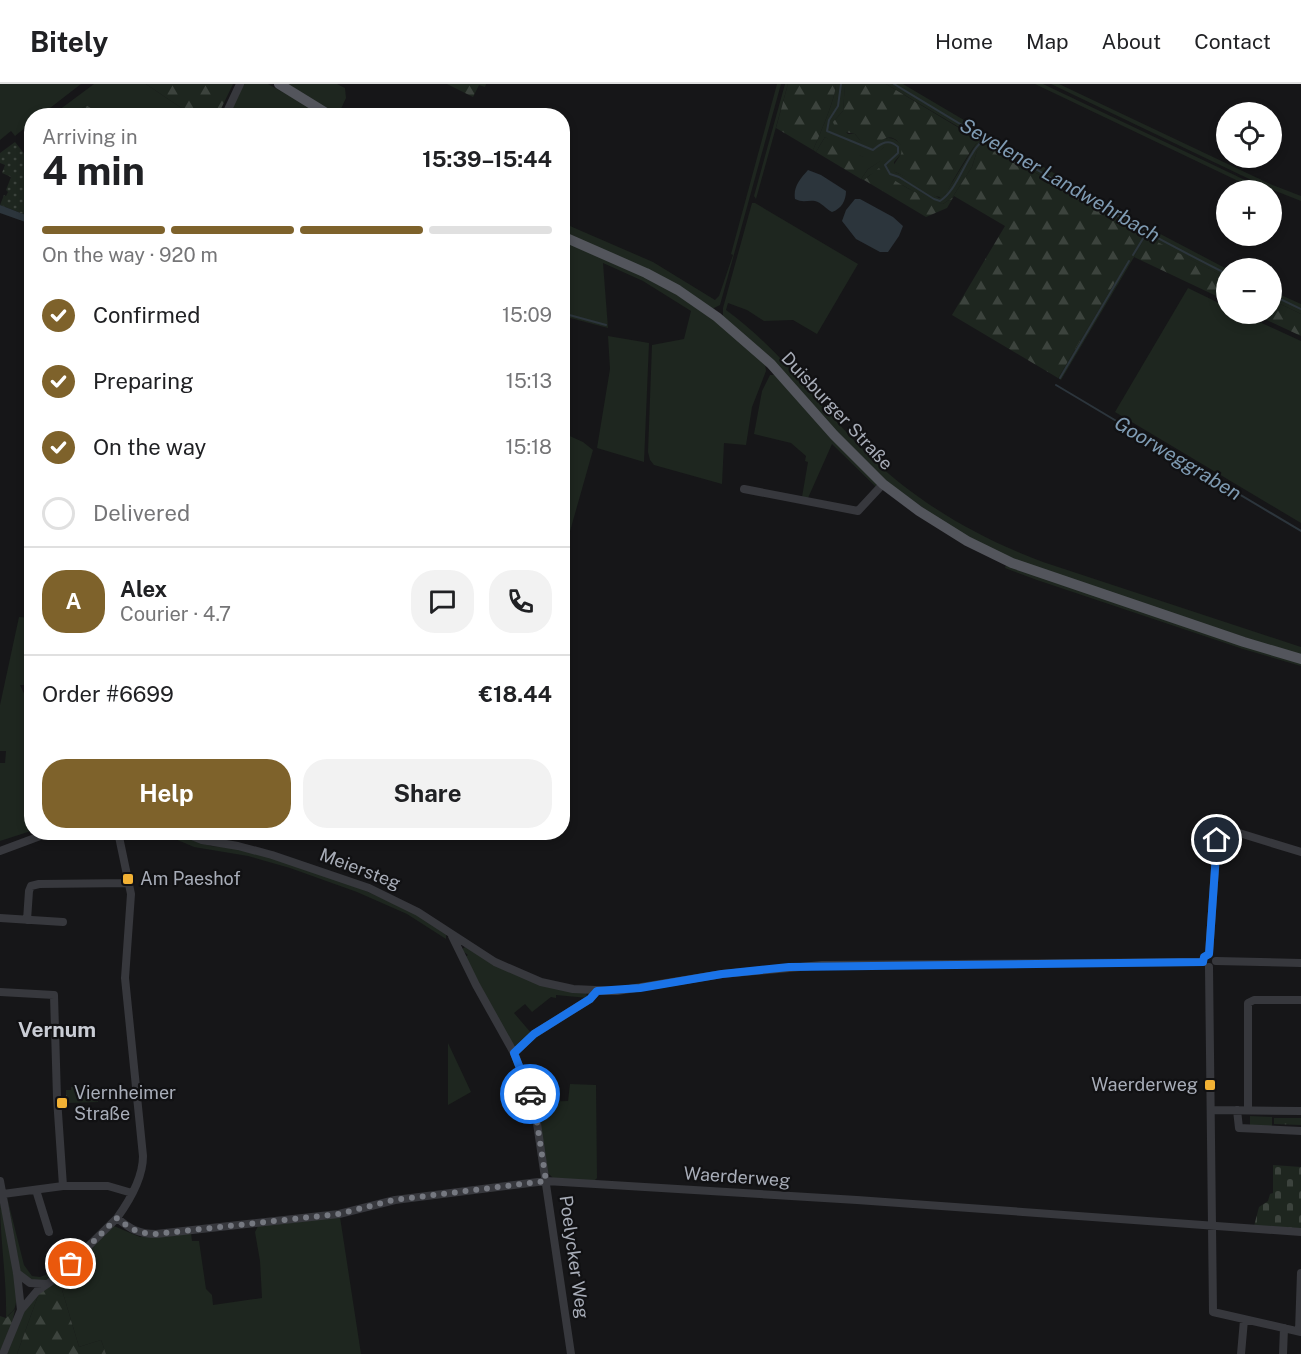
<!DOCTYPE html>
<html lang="en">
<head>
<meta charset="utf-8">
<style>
  body { margin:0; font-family:"Public Sans",sans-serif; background:#f2f2f2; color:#202124; height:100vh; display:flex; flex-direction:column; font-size:22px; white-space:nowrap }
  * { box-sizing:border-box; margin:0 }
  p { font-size:20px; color:#757577 }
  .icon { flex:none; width:33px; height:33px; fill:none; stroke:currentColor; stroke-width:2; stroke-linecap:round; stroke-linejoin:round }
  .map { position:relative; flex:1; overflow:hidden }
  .sheet { position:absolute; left:24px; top:24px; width:546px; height:732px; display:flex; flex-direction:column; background:#fff; border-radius:24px; box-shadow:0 3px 9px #0003 }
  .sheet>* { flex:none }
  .tools { position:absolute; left:1216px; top:18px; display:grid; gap:12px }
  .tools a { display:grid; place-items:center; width:66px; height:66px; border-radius:50%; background:#fff; box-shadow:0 3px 9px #0003; font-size:30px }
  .pin { position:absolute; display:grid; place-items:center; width:51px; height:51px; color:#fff; margin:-26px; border:3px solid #fff; border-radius:50%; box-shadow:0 2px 6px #0007 }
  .courier { position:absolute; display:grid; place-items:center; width:60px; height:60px; margin:-30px; border:4px solid #1a73e8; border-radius:50%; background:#fff; color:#222; box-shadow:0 2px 8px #0007 }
  .headline em { font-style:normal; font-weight:700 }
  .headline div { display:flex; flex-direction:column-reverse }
  .headline { display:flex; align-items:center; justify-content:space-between; height:102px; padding:0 18px }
  h1 { font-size:39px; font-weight:700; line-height:45px }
  .bar { display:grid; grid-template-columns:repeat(4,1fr); gap:9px 6px; align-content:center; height:72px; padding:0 18px }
  .bar i { height:8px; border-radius:4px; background:#e0e0e0 }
  .bar .current { background:#7e622b }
  .bar p { grid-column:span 4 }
  .line { display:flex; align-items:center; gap:15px; padding:0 18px; border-top:2px solid #e0e0e0 }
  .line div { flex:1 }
  .round { display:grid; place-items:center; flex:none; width:63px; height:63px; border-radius:24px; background:#f2f2f2 }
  ol { padding:0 18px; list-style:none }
  li { display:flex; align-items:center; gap:18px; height:66px }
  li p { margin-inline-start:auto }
  li .icon { padding:6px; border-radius:50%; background:#7e622b; color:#fff; stroke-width:4 }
  li:last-child { color:#757577 }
  li i { width:33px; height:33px; border:3px solid #e0e0e0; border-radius:50% }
  .button { display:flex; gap:12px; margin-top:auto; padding:12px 18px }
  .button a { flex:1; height:69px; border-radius:24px; background:#7e622b; color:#fff; font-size:24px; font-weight:700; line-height:69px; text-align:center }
  .button a+a { background:#f2f2f2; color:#202124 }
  header { display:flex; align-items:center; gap:36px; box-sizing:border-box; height:84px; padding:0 30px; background:#fff; border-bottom:2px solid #e0e0e0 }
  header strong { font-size:28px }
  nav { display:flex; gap:33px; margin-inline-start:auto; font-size:21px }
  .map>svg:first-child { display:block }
</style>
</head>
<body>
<header>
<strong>Bitely</strong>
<nav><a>Home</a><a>Map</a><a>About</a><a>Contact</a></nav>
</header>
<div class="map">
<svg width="1301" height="1270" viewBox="0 0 1301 1270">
  <defs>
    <pattern id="forest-firs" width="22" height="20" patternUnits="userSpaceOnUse" patternTransform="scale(1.5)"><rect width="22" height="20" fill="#1e261f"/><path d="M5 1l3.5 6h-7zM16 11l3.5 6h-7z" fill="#3c433d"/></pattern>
    <pattern id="cemetery-stones" width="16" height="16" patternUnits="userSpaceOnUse" patternTransform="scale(1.5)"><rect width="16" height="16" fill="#1e261f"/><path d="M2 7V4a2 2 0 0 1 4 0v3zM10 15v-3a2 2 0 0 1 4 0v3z" fill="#3c433d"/></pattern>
    <pattern id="park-tufts" width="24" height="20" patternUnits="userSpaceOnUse" patternTransform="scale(1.5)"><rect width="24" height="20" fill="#1e261f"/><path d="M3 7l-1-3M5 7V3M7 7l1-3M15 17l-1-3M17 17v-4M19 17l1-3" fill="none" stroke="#3c433d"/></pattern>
    <pattern id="garden-dots" width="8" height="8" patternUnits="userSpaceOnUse" patternTransform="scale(1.5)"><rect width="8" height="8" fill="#1e261f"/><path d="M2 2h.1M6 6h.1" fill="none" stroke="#3c433d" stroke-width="1.8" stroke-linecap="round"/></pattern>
  </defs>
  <rect width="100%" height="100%" fill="#161618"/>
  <!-- grass -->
  <path fill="#1e261f" d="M0,0h81l-40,31 -9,1 -1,7 -16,13 -4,-5 -11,9z
    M94,0h52l46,31h-90l-16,-10 -11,10 -24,1z
    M243,0h25l56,31 -95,1z
    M288,0h49l8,4 1,10 -6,13 7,4h-9z
    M777,0h4l-61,221 -8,4 -149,-77v-9l90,39 62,38 4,-4 14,-41 -2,-1z
    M785,0h3l-32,115 -2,-3z
    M836,0h9v3l-2,24 -8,9 13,14h7l5,6 14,4c11,-8 20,-9 29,3l-2,7 -7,8 1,10c16,6 29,18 44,26l6,-4 34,-55 -93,-55h17l227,134 97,51v9l-81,-41 -85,143 -3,-2 84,-143 -157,-92 -8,8 -5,16 -20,31 -9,6c-11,0 -39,-19 -51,-24 -14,-7 -15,-12 -28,0l-3,-1 7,-10 12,-8 4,-14c-4,4 -9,10 -16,11 -6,0 -37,-16 -43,-21l-9,15 -3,-2c6,-13 23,-53 23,-66z
    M1035,0h8l223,106h-9z
    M1051,0h8l211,100 31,12v5l-33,-13z
    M752,119h3l103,61 -41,70 -24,-14 -29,1 -17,-11 -19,-7 -2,7c54,39 91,93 137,140 51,51 113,87 180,112l258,85v9l-294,-98 -60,-33 -65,-47 -159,-160v-10z
    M562,156l84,36 56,34 63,53 1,8 -14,36 -6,38 -22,-2 -2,41 -68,-19 -4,-5 -2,-8 4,-107 32,-6 7,-28 -48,-30 -40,-18 5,65 -45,-12z
    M1188,204l39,19v7h15l59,27v182l-186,-111z
    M1272,207l29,13v10l-29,-14z
    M608,252l41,7 -5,119 -47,-14 13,-79z
    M770,291h7l100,108 -1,4 -44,-43 -24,54 -6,-1 6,-35 -3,-1 1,-5 -15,-13 -37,-9 8,-43z
    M563,349l20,9 10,8 -30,106z
    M1006,481l295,98v3l-58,-17 -206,-69 -32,-12z
    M19,533l12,1v67h-11l11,23v123l-31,10v-78h5l1,-12h-6v-46z
    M161,749h11l39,13 26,2 31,8 89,31 58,26 31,20v6l-39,-25 -50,-22 -67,-24 -42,-12 -54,-9z
    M466,862l21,15 99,32 2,5 -32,-3v3l-5,-1 -19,15 -7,-8 -11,9 18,21 -16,12 -4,-1 -47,-88 3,-2 -7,-5z
    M448,959l23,49 -23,13z
    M570,1000l26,1 1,93 -3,3 -41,-3 -5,-5 -12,-71 32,-1z
    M1250,1032l22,1v10h-22z
    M7,1113l17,68 8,11 8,1 8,-3 38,-32 -35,36 -11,5 -10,-1 -10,-11z
    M0,1118c5,26 22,81 15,105 -1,4 -6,7 -9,11 1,-39 -6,-77 -6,-116z
    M340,1133l21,137h-255l-5,-14 -22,7 -20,-67 55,-54 26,11 51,-4 1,8h7l7,48 6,6 1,10 49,-7 -2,-37 -5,-29 3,-6z
    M39,1209l-22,61h-10l17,-42z"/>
  <!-- forest -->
  <path fill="url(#forest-firs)" d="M146,0h87l-15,31h-26z
    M447,0h39l-1,3 -6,-2 -6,12z
    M788,0h48c0,13 -17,53 -23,66l-37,-22z
    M845,0h41l93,56c-9,11 -17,25 -24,37 -5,7 -6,15 -13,20 -13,1 -33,-20 -47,-25l-2,-6 8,-12 1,-7c-11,-17 -18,-7 -31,-1l-11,-6 -5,-6 -19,-4 -3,-8 10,-11z
    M86,21l16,10h-27z
    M825,53l22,12 6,-1c9,15 21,8 31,-1l9,2v4l-25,16 -7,10 -45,-27z
    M984,59l159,92 -85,143 -106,-63 53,-89 -51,-30 -7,12 -21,9 -62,-37 15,-12c4,8 54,35 64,36l9,-6 20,-31 5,-16z
    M1146,152l81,42v23l-93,-44z
    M1272,216l29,14v22l-47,-22h18z
    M59,1196l20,67 22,-7 5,14h-89l22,-61z
    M15,1225l-3,15 -12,27v-35l6,2z"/>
  <!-- cemetery -->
  <path fill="url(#cemetery-stones)" d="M1273,1081l28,2v62l-47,-3 5,-19 9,-6 2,-7 3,-1z"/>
  <!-- park -->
  <path fill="url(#park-tufts)" d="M71,1003l27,1v14l-32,1v-13h5z
    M1274,1034h27v7l-27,-1z"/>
  <!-- garden -->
  <path fill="url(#garden-dots)" d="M15,58l16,20v32l-3,1 -2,11 5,4v7l-31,-12 4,-10 2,1 2,-4 -2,-2 5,-13 -9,-4 3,-8 -5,-2v-10z"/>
  <!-- water -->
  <path fill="#2c353c" d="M808,86l13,5 25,16c0,10 -5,18 -14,21 -6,-3 -11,-10 -17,-11 -8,-1 -12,2 -20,-2 -2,-12 5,-20 13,-29z
    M855,115h5l33,18 10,9 -4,10 -11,16h-8l-24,-13 -14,-18 4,-11z
    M0,121l31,12v7l-31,-11z"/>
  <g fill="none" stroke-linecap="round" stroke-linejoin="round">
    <!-- stream -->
    <path stroke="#2c353c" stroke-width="2" d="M841,0l-3,22 -9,14 -2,11 46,19c8,-7 16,-12 25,-3v6l-13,12 5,9 9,3 35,22 6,2c15,-10 22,-32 32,-47 3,-6 8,-11 12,-15
      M894,0c109,66 219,133 333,190
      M1133,171l14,-23
      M1272,211l29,14
      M562,229l44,12
      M1060,294l69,-117
      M1056,301l245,146"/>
    <!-- minor -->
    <path stroke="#37383d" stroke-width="8" d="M225,32l15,-32
      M744,405l114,22 25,-27
      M182,748l20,8 36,6 34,9 97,33 49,24 77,50 46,20 32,7 44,2 105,-17 100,-9 381,-3
      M0,767l51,-19
      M0,834l63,4
      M27,836l2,-29 2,-5 8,-2 91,-1
      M452,852l24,49 38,68 20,50 37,251
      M1209,870l8,-114 9,-8h10l65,20
      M1216,877l85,2
      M1209,883l4,345 88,20
      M0,908l54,3 3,103 6,88
      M514,969l20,-19 56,-35 7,-8
      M1212,1026l89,1
      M1237,1026l2,18 62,3
      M1248,1026v-107l6,-3h47
      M0,1097l17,92 4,37
      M36,1106l13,42
      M3,1110l60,-8h45l24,7
      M117,1134c13,11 22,16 39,16l183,-20 56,-14 151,-19 311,19 444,32
      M17,1189l13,10 16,1
      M1299,1247l2,-58
      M3,1270l18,-44 16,-19 19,-13 61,-60c13,-18 26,-40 26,-62l-18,-178 6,-84 -13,-62
      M1241,1270l3,-34
      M1283,1270l1,-26"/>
    <!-- major -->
    <path stroke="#53555c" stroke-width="10" d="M279,0l52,32
      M562,152l84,37 32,17 39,27 54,47 63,71 49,49 36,27 48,30 45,22 232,79 57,17"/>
  </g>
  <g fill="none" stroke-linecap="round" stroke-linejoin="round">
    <!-- done -->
    <path stroke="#757880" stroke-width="6" stroke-dasharray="0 10.8" d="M71,1180l46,-46c13,11 22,16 39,16l183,-20 55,-14 152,-19 -12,-78 -4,-9"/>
    <!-- route -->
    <path stroke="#1a73e8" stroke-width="8" d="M530,1010l-16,-41 20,-19 56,-35 7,-8 43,-3 82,-14 67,-7 414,-5 1,-5 5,-3 8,-114"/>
  </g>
  <!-- markers -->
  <g fill="#f2b134" stroke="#111113" stroke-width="2">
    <rect x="122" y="789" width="12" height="12" rx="3"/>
    <rect x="1204" y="995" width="12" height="12" rx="3"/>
    <rect x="56" y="1013" width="12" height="12" rx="3"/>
  </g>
  <g text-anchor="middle" stroke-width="4.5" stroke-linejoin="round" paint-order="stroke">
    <!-- street labels -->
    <g font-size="18" fill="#a8adb8" stroke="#111113">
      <text transform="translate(837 327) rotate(47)" y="6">Duisburger Straße</text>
      <text transform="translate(360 785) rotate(21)" y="6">Meiersteg</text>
      <text transform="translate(737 1093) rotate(4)" y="6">Waerderweg</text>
      <text transform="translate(574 1173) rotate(82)" y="6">Poelycker Weg</text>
    </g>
    <!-- poi labels -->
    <g font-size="18" fill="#a8adb8" stroke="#111113" text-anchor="start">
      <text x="140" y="801">Am Paeshof</text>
      <text x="1198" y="1007" text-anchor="end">Waerderweg</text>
      <text x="74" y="1015">Viernheimer<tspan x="74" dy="21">Straße</tspan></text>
    </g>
    <!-- water labels -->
    <g font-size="20" font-style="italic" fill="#7f9bb3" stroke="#111113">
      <text transform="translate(1060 96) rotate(30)" y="7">Sevelener Landwehrbach</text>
      <text transform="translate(1178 374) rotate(31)" y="7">Goorweggraben</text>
    </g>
    <!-- quarter labels -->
    <g font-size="21" font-weight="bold" fill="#c9ccd4" stroke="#111113">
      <text x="57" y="953">Vernum</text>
    </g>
  </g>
</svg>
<div class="tools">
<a><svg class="icon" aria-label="locate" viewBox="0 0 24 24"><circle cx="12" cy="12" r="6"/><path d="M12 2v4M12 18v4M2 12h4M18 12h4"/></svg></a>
<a>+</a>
<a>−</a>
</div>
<div class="pin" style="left:71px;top:1180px;background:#ea580c"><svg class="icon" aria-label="bag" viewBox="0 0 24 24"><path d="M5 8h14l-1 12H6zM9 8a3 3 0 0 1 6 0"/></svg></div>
<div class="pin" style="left:1217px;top:756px;background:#1f2937"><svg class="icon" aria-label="home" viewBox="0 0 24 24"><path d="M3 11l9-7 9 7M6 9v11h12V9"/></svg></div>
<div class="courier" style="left:530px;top:1010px"><svg class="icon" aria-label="car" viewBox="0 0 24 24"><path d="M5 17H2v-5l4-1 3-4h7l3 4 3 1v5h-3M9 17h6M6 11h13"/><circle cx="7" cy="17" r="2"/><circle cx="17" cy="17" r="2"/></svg></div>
<section class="sheet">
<div class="headline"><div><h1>4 min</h1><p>Arriving in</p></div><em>15:39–15:44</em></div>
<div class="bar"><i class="current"></i><i class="current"></i><i class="current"></i><i></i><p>On the way · 920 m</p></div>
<ol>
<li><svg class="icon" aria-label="check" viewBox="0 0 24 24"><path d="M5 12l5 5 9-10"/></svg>Confirmed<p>15:09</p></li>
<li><svg class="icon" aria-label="check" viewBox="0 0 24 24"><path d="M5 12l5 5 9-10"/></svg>Preparing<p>15:13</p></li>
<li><svg class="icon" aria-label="check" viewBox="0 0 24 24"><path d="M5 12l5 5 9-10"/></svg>On the way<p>15:18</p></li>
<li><i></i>Delivered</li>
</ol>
<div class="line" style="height:108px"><b class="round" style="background:#7e622b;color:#fff">A</b><div><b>Alex</b><p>Courier · 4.7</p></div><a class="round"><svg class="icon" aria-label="chat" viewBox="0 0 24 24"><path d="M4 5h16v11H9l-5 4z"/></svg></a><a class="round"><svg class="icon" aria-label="phone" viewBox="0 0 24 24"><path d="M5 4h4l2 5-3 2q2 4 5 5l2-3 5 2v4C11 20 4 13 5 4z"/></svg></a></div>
<div class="line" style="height:78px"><div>Order #6699</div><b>€18.44</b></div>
<div class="button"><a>Help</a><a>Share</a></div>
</section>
</div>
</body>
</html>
